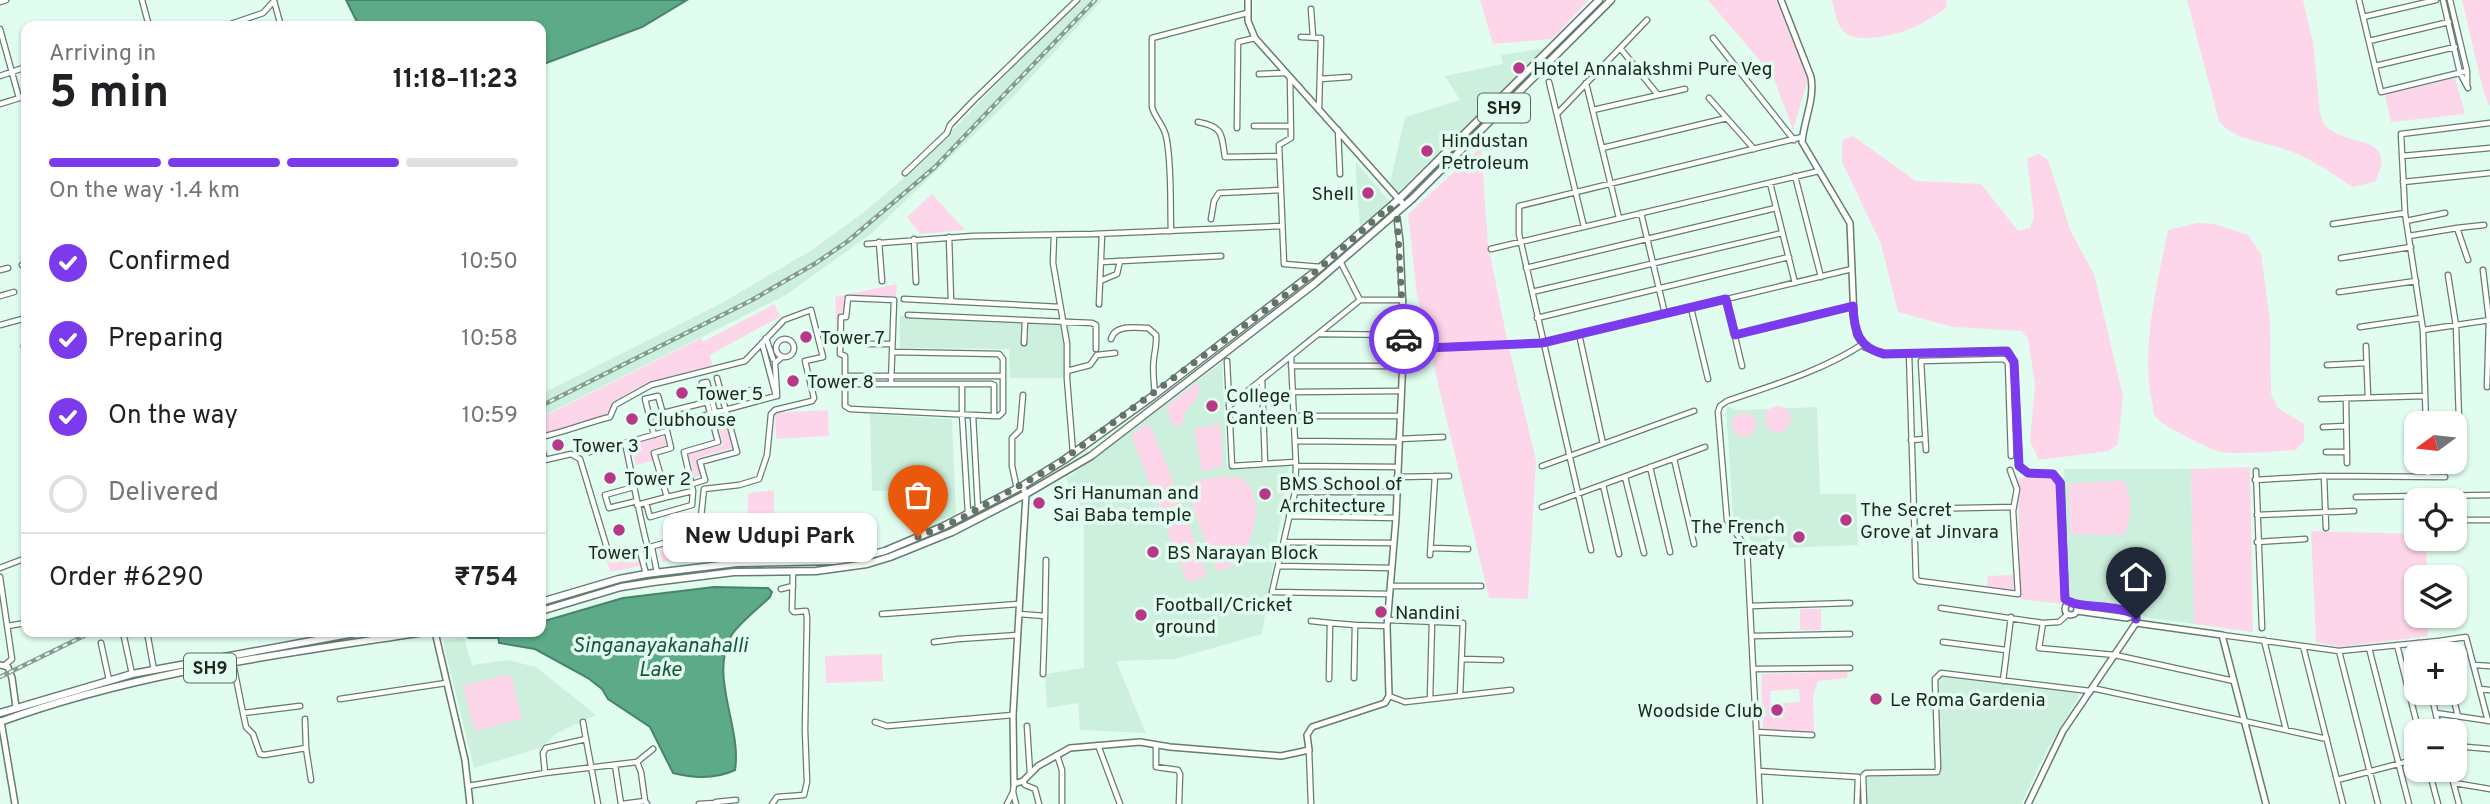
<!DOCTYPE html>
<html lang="en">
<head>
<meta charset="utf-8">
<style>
  body { margin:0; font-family:Overpass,sans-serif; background:#f6f6f6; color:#202124; height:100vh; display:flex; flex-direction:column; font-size:26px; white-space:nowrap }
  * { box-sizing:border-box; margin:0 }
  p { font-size:23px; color:#757577 }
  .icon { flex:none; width:38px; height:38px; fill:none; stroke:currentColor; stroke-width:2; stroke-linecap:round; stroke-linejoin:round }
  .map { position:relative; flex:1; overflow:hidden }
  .panel { position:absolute; left:21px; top:21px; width:525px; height:616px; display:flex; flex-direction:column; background:#fff; border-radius:14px; box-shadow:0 2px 5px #0004 }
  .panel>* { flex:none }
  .needle { width:46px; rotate:255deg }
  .tools { position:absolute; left:2404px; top:411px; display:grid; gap:14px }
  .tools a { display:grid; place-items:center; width:63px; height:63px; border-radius:14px; background:#fff; box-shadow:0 2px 5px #0004; font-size:35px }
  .pin { position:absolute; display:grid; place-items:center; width:60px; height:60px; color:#fff; margin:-72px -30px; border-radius:50% 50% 50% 0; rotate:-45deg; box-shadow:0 0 7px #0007 }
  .pin .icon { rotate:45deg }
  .courier { position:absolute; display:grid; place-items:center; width:70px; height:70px; margin:-35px; border:5px solid #7c3aed; border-radius:50%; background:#fff; color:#222; box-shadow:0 2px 9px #0007 }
  .bubble { position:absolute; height:49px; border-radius:14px; background:#fff; box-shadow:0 2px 5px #0004; font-size:23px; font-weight:700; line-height:49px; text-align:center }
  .overview em { font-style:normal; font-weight:700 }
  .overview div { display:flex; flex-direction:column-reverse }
  .overview { display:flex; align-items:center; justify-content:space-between; height:119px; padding:0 28px }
  h1 { font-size:46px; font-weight:700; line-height:52px }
  .bar { display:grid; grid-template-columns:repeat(4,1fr); gap:10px 7px; align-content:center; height:84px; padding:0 28px }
  .bar i { height:9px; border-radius:5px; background:#e0e0e0 }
  .bar .current { background:#7c3aed }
  .bar p { grid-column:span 4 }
  .line { display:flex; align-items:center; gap:18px; padding:0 28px; border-top:2px solid #e0e0e0 }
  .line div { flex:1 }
  ol { padding:0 28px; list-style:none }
  li { display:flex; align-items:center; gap:21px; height:77px }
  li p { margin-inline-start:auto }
  li .icon { padding:7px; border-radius:50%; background:#7c3aed; color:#fff; stroke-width:4 }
  li:last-child { color:#757577 }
  li i { width:38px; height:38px; border:4px solid #e0e0e0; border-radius:50% }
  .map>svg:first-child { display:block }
</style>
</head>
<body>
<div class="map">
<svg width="2490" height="804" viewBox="0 0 2490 804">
  <rect width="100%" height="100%" fill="#e1fdef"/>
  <!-- built -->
  <path fill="#cdf0de" d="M1078,0h24l-90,98 -141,136 -85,61 -245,122v-23l179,-90 92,-54 56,-41 54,-47z
    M1547,48l-149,144 -8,-9 15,-66 55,-17 -15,-24 58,-12 -2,-9z
    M1356,162l33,39 -29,25 -4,-49z
    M900,316l171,2 -1,58 -4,2h-56l-1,-29 -109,-1z
    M1222,362l5,107 62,-3 -27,168 -87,25 -59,2 30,72 -66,-3 -2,-27 -31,5 -2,-34 39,-6v-156l-18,-33z
    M1726,406l12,4 79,-3 3,87h36l2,51 -101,4 -24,-33z
    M870,414l82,5 4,96 -29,9 -3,-34 -52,1z
    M2064,469h127l3,155 -50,-7 -9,-10 -62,-7 -5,-5z
    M464,638l8,27 36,-5 28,7 60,48 -39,18 -14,14 -69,21 -31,-127z
    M1943,676l135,16 1,4 -31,52 -27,56h-154v-28l71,-1 3,-3 -2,-93z"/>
  <!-- green -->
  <path fill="#fed6ea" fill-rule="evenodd" d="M1480,0h109l-37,39 -59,5z
    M1708,0h70l30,79 -15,51 -20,-54z
    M1832,0h115l-1,8c-11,7 -22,15 -34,20 -15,7 -57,17 -69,3 -7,-8 -8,-20 -11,-31z
    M2187,0h116l10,42 7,71c2,7 4,14 12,18 25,16 65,5 43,51l-23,5c-18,-13 -37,-25 -57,-34 -24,-11 -61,-11 -76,-32z
    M2462,0h28v107l-7,-17z
    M2455,78l10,36 -74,8 -6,-27z
    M1853,136l63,45 65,3 37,47 12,-3 4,-11 -7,-59 12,-4 9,6 23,72 23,42 29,122 -5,48 -9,7 -70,9 -9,-19 5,-57 -7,-45 -6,-8 -69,-4 -55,-15 -17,-68 -39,-82v-22z
    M1481,147l7,97 18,90 30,127 -8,138 -39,-1 -72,-303 -9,-81z
    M932,194l33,36 -45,4 -13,-17z
    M2197,223l17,1 34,11 13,19 9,66 1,73 7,15 26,16v17l-8,9c-20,1 -58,5 -76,2 -9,-2 -60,-27 -65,-36 -2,-4 -2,-11 -3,-15 -12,-51 6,-120 16,-171z
    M897,284l-1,12h-51v16l-5,1 -3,37 -2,-53z
    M774,304l7,12 -71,39 2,11c-33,8 -89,17 -106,49l-65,20v-17l160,-80 2,4z
    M1197,383l3,4 -3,11 -13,16v9l-10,4 -8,-20z
    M1765 419a13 13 0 1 1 26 0a13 13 0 1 1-26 0Z
    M828,410l1,26 -53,3 -1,-26z
    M1732 425a12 12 0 1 1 24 0a12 12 0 1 1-24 0Z
    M724,415l9,33 -36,10 4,17 -7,2 -6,-23 35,-9 -7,-28z
    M1149,423l19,45 39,108 -20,6 -56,-147z
    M1220,424l3,42 -21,5 -8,-42z
    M664,436l3,10 -16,4 2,11 -17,4 -5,-21z
    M2250,467l3,165 -59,-8 -3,-155z
    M2050,476l6,11 7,117 -43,-5 -2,-121z
    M1222,477c6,0 17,-1 22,3 21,20 10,58 -4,78 -4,7 -15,11 -23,14l-31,-84 12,-8z
    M2124,480c8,20 9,35 0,55l-53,-1 -3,-50z
    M774,490v59l-27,2 1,-58z
    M2311,531l106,3v5h9l1,38 -10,1v38h11v20l-89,11 -23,-5z
    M699,537l5,14 -2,5 -40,6 -3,-14z
    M835,544l1,8 -49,1v-8z
    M641,554l3,11 -34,7 -3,-11z
    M2015,575v14h-27l-1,-13z
    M1800,609h21v21h-21z
    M882,654l1,27 -57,2 -1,-27z
    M1848,671l-1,7 -29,3 -5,16 1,35 -51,-3 -2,-55zM1799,689l1,13 -18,1 1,15h-11l-2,-27z
    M508,674l3,2 11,43 -47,12 -12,-45z"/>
  <!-- water -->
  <path fill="#5caa87" stroke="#498369" stroke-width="2" d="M346,0h341l-45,27 -101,38v-39h-182z
    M714,587l54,1 4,4 -2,5c-10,10 -32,27 -39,39 -22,42 11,91 4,134 -19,9 -42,8 -62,3l-23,-46 -42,-28 -6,-10 -14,-11 -53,-29 -36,-6 -1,-8 10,-3h33v-10l82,-24z"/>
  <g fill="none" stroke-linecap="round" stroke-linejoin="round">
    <!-- stream -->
    <path stroke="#498369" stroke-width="2" d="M461,632l8,6h29"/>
    <!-- minor casing -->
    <g stroke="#657d71" stroke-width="7">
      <path id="minor" d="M142,0l7,26
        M2359,0l22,92 86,-21
        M2443,0l17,73 8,15
        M2450,0l17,71v14
        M274,1l7,25
        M0,2l6,-2
        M1311,9l2,28
        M2363,17l73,-17
        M225,26l38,-13 10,-11
        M0,29l19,69
        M1301,37l20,1 -2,70
        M1713,38l81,102
        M2369,41l80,-19
        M1620,48l38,47
        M2375,66l80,-19
        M1259,74l27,-1
        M0,76l26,-9
        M1290,77l1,61 -12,7 5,119 37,3
        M1320,79l29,-2
        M1549,82l35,145
        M1586,83l33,135
        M1709,98l45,51
        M0,104l26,-8
        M1593,110l92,-21
        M1557,114l90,-94
        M1198,122c26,5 23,12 27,35l54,-1
        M1254,126h35
        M1237,128l1,-86 17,-4
        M1338,130l2,44
        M1602,148l125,-30
        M2402,156l88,-8
        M905,173l42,-40 3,-8 24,-25 103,-100
        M1795,176l26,101
        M2403,182l87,-9
        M1770,183l25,100
        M1641,213l24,101
        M2405,213l-4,-79 89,-11
        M1211,219l3,-18 5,-8 61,-3
        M2406,221l39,-8
        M2333,224l72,-11 18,117 67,-10
        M2457,228l27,-3
        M1171,231c-1,-28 1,-68 -5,-95 -3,-12 -11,-18 -14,-29v-69l95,-25
        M1054,235l-1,28 14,81v35l6,74
        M2409,236l48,-8 11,32
        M949,237l2,64
        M914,239l2,43
        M879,242l3,39
        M867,244l106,-8 120,-2 189,-8
        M1491,249l328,-78
        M2341,258l70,-11
        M1340,261l20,39
        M1101,262l120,-6
        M22,265l4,-3
        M1526,268l250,-60
        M0,270l8,-2
        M2483,270l6,50 -2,67
        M2448,275l8,51 4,125
        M1100,281l2,-47
        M1532,292l250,-59
        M2339,292l77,-11
        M0,296l14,-4
        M904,299l156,8
        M1726,299l16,67
        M1099,304l1,-23 17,-7 3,-13
        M1691,308l17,71
        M908,315l184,8 4,2v24
        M1537,318l252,-61
        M0,325l26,-7
        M2360,327l61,-9
        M2423,330l3,94
        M1319,334l85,1
        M1579,334l24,110
        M1735,335l118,-29
        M766,338l7,21
        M776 348a9 9 0 1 1 18 0a9 9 0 1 1-18 0Z
        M1111,339c4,-15 24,-11 37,-11l8,7c1,9 -1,14 -2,23 -2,12 0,24 1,36
        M1024,343l1,-23
        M868,344h24
        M24,346h2
        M2366,346l2,51
        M1403,349l140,-6 309,-74
        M892,352l107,2 4,5v53l-4,4h-5
        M1909,353l7,225 3,3 99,13 -5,-83 4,-22 -7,-19
        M1291,356l5,110 -1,26 -23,100 118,2
        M1227,361l5,105 64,-4
        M2327,365l39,-2
        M1291,366h112
        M1067,371l23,-6 7,-10 18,-2
        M846,376h157
        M1262,379l3,85
        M845,384h146l3,1v31l-144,-7 -5,-3v-50l-5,-2 1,-37h5l2,-19 46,2 -3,83
        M962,384v30l6,99
        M1293,392l108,-1
        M777,396l-2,-33 7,-6
        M2346,398l1,65
        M2321,399l104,-3
        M712,401l46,-13 6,11
        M1229,406l131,-106h43
        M663,413l44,-11
        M973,416l5,93
        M1294,416h106
        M666,426l110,-30 -14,-53
        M2323,427l23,-1
        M654,435l-9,-36 13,-3 9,32
        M541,437c24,-5 45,-14 69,-20l5,-12 36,-20 94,-24 39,-41 27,-10 12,47 -18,4 9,37 -2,3 -37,9 -4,4 -4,41 -8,24 -20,6 -35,4 -3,28 3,15 -94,26 -30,-99 -9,-5 -26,6 -4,-15
        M1399,439l44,-2
        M1911,440l14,-1
        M1295,441l103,1
        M1926,450l-5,-89 83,-2 4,4 3,93
        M589,452l36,-9
        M2326,452h21
        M1674,459l20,85
        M2427,462l1,13
        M1296,466l101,1
        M1542,466l152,-55
        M1650,467l20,85
        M2256,471l6,157
        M1397,477l52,-1
        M1625,477l19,76
        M2255,480l69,-4
        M692,484l13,-4 -5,-18 37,-10 -20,-74
        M1603,485l16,69
        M634,487l-29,8 4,13 28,-7
        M1017,489l-5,-23v-28l8,-8 3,-35
        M1295,492h102
        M667,497l26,-6 -9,-39 34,-10 -16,-59 5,-1 8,30
        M2356,497l134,-2
        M646,503l4,14 42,-12 1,-14
        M637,505l30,-8 -13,-44 17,-5 -4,-17 -42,12c8,36 14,71 23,106
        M1542,507l163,-60
        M1913,509l101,-2
        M2257,515l97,-4
        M1289,516l107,2
        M2468,520h22
        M2326,528l-2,-52 121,1
        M1284,542l110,1
        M2257,542l48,-3
        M652,548l5,24
        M1431,548l37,1
        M1591,550l-72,-316v-28l283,-69
        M640,551l6,23
        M1430,555l5,-79
        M1278,566l114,2
        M0,568l26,-10
        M0,577l12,82 -7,6
        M1391,586h90
        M781,589l12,-3
        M1751,606l99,-3
        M1941,608l102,15 16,-1 9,-8
        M882,614l137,-10
        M1019,614l26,2 1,-56
        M1388,620l75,3 -3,73
        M1311,621l19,2
        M2043,623l-4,25 76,7 119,26
        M7,626l19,-3
        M123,632l9,42
        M147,632l7,38
        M2222,635l117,16 100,-10 3,13
        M1752,636l98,-2
        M2264,640l22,90
        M2439,641l27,-4 22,84
        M934,642l24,-3 60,-4
        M1943,642l63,8
        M101,643l8,37
        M2418,643l3,11
        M2397,645l22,87
        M2303,646l40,158
        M2369,648l40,156
        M2339,651l39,153
        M1462,659l39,1
        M233,663l10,50 57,-7
        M2473,665l17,1
        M1754,669l96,-1
        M1043,674l2,-58
        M1354,678l1,-53 32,1
        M1329,679l1,-56 25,2
        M2003,681l8,-64
        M2092,688l235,51
        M2480,689l10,1
        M2431,693l9,39
        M2452,693l6,23
        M1389,696l16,6 106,-12
        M340,699l106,-16
        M1430,699l2,-77
        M243,713l3,14 7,7 7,20 4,1 42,-7
        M2436,713l54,8
        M305,719l1,29 5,32
        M583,722l3,17
        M875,722l12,4 126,-11
        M1027,726l3,47
        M1757,732l55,3
        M1098,745l22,59
        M1156,745v22l22,3 2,4 -1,30
        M2455,746l35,3
        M1309,750l2,54
        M1057,755l5,15v34
        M637,762l16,-13
        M615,765l6,39
        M2429,770l9,34
        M2450,770l9,34
        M1759,771l99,6 -1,27
        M545,773l-2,-20 3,-5 40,-9 12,65
        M2337,780l80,-21
        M1023,781l2,4 10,4 4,15
        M2454,783l36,6
        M468,786l77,-13 92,-11 4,10 4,29 2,3
        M1013,792l3,12
        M716,802l20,-2
        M622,804l23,-3
        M699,804l17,-1
        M772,804l5,-7 27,-2 3,-13 -2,-52 2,-112 -1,-7 -12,1 -2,-2 1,-39
        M1007,804l6,-12 1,-8
        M1760,804l-13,-255 -20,-29 -9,-108 2,-6 7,-5c46,-16 95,-30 136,-57
        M1864,804l-1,-28 3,-3 71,-1 1,-4 -3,-89 6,-6 149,18"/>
    </g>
    <!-- tertiary casing -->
    <g stroke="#657d71" stroke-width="8">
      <path id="tertiary" d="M1248,0v21l7,17 149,167
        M1022,486l4,8 -13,221 1,69 9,-3 15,-15 32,-18 70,-6 30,5 111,9 28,-6 -2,-15 5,-8 73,-24 4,-7 -2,-70 9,-108 8,-183 -4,-93 -3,-24 -3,-4
        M435,632l30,128 5,44
        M0,665l8,2 4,11 4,29
        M2028,804l35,-73 73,-108"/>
    </g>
    <!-- secondary casing -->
    <g stroke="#657d71" stroke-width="8">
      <path id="secondary" d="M1781,0l30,77c4,22 -7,43 -9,65l48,81 4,96 3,16 8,12 19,7 123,-3 7,11 5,104 9,7 25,1 8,9 4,116 5,4
        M2065 609a6 6 0 1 1 12 0a6 6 0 1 1-12 0Z
        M2075,604l51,6 9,5
        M2077,611l50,7 8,-3
        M2135,615l1,8 86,12 44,169
        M1,721l14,83"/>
    </g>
    <!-- primary casing -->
    <g stroke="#657d71" stroke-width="9">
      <path id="primary" d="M541,602l78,-23 27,-5 91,-11 97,-2 27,-4 24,-6 57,-24 80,-41 42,-26 89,-64 168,-129 78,-68 200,-199
        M541,611l80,-24 32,-5 81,-10 82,-1 51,-7 23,-7 62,-25 74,-38 65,-38 223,-172 98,-85 199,-199
        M0,713l132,-39 228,-42
        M0,722c136,-50 282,-68 424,-90"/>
    </g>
    <!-- minor -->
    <use href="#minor" stroke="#fff" stroke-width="4.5"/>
    <!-- tertiary -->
    <use href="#tertiary" stroke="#fff" stroke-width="5"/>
    <!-- secondary -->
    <use href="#secondary" stroke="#fff" stroke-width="5"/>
    <!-- primary -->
    <use href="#primary" stroke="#fff" stroke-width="6"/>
    <!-- rail casing -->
    <g stroke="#869a90" stroke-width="4.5">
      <path id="rail" d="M541,406l211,-106 64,-37 32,-22 87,-74 160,-167
        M0,677l92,-45"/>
    </g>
    <!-- rail -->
    <use href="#rail" stroke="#e1fdef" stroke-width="2" stroke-dasharray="5" stroke-linecap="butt"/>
  </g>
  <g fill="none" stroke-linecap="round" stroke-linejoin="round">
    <!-- done -->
    <path stroke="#62736a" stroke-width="7" stroke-dasharray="0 12.6" d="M918,537l44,-19 94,-53 231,-171 34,-27 68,-60 8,11 7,121"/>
    <!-- route -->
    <path stroke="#7c3aed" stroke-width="9" d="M1404,339v10l138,-6 184,-44 9,36 118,-29c1,24 5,42 31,48l123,-3 7,11 5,104 9,7 25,1 7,9 5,116c14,11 50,4 71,16v4"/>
  </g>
  <!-- markers -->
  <g fill="#b63887" stroke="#e1fdef" stroke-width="2.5">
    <circle cx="1519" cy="68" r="7"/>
    <circle cx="1427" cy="151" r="7"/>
    <circle cx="1368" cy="193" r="7"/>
    <circle cx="806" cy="337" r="7"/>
    <circle cx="793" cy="381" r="7"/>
    <circle cx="682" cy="393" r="7"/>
    <circle cx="1212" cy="406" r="7"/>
    <circle cx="632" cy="419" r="7"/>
    <circle cx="558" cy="445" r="7"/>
    <circle cx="610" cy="478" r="7"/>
    <circle cx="1265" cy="494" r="7"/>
    <circle cx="1039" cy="503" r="7"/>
    <circle cx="1846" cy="520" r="7"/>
    <circle cx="619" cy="530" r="7"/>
    <circle cx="1799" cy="537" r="7"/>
    <circle cx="1153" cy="552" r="7"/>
    <circle cx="1381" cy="612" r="7"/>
    <circle cx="1141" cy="615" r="7"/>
    <circle cx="1876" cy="699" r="7"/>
    <circle cx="1777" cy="710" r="7"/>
  </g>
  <g text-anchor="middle" stroke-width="7" stroke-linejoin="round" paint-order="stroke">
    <!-- shield labels -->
    <g fill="#e1fdef" stroke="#586860" stroke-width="2">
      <rect x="1478" y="93.5" width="52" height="29" rx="5"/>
      <rect x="184" y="653.5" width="52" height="29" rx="5"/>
    </g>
    <g font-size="18" font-weight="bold" fill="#1d2823">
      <text x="1504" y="114">SH9</text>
      <text x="210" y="674">SH9</text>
    </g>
    <!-- poi labels -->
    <g font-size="19" fill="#1d2823" stroke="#e1fdef" text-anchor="start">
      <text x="1533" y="75">Hotel Annalakshmi Pure Veg</text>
      <text x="1441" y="147">Hindustan<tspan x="1441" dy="22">Petroleum</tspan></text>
      <text x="1354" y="200" text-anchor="end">Shell</text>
      <text x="820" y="344">Tower 7</text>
      <text x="807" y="388">Tower 8</text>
      <text x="696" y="400">Tower 5</text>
      <text x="1226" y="402">College<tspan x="1226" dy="22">Canteen B</tspan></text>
      <text x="646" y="426">Clubhouse</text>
      <text x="572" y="452">Tower 3</text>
      <text x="624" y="485">Tower 2</text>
      <text x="1279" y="490">BMS School of<tspan x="1279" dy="22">Architecture</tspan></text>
      <text x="1053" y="499">Sri Hanuman and<tspan x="1053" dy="22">Sai Baba temple</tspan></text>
      <text x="1860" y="516">The Secret<tspan x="1860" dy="22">Grove at Jinvara</tspan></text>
      <text x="1785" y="533" text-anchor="end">The French<tspan x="1785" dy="22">Treaty</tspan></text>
      <text x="619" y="559" text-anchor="middle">Tower 1</text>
      <text x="1167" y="559">BS Narayan Block</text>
      <text x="1155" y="611">Football/Cricket<tspan x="1155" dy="22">ground</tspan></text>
      <text x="1395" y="619">Nandini</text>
      <text x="1890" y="706">Le Roma Gardenia</text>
      <text x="1763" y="717" text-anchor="end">Woodside Club</text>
    </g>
    <!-- water labels -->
    <g font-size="21" font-style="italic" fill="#19553e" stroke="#e1fdef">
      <text x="660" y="652">Singanayakanahalli<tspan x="660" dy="24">Lake</tspan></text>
    </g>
  </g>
</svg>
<div class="tools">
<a><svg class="needle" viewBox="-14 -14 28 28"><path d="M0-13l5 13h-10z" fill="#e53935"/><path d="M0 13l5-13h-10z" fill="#757577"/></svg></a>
<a><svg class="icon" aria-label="locate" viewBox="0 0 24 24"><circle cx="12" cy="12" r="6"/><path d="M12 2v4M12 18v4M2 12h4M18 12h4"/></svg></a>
<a><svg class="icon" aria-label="layers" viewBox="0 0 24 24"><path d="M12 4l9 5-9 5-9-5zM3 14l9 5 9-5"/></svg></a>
<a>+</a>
<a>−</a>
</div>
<div class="pin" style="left:918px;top:537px;background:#ea580c"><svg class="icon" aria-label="bag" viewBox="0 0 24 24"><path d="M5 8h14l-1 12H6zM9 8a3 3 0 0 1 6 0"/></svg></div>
<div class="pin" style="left:2136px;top:619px;background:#1f2937"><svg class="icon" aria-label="home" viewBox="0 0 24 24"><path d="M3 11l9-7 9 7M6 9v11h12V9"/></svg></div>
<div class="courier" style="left:1404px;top:339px"><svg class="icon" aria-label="car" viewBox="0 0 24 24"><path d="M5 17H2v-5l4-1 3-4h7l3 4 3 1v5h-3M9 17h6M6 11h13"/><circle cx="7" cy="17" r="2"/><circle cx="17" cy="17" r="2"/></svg></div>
<div class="bubble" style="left:663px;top:513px;width:214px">New Udupi Park</div>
<section class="panel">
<div class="overview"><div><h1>5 min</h1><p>Arriving in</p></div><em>11:18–11:23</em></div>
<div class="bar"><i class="current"></i><i class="current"></i><i class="current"></i><i></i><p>On the way · 1.4 km</p></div>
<ol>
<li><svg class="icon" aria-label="check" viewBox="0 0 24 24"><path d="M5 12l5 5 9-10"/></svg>Confirmed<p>10:50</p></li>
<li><svg class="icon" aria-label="check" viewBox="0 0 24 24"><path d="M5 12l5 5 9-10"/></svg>Preparing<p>10:58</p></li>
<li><svg class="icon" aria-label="check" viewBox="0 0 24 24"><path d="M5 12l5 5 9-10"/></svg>On the way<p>10:59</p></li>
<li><i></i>Delivered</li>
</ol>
<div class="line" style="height:91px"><div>Order #6290</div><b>₹754</b></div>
</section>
</div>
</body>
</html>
